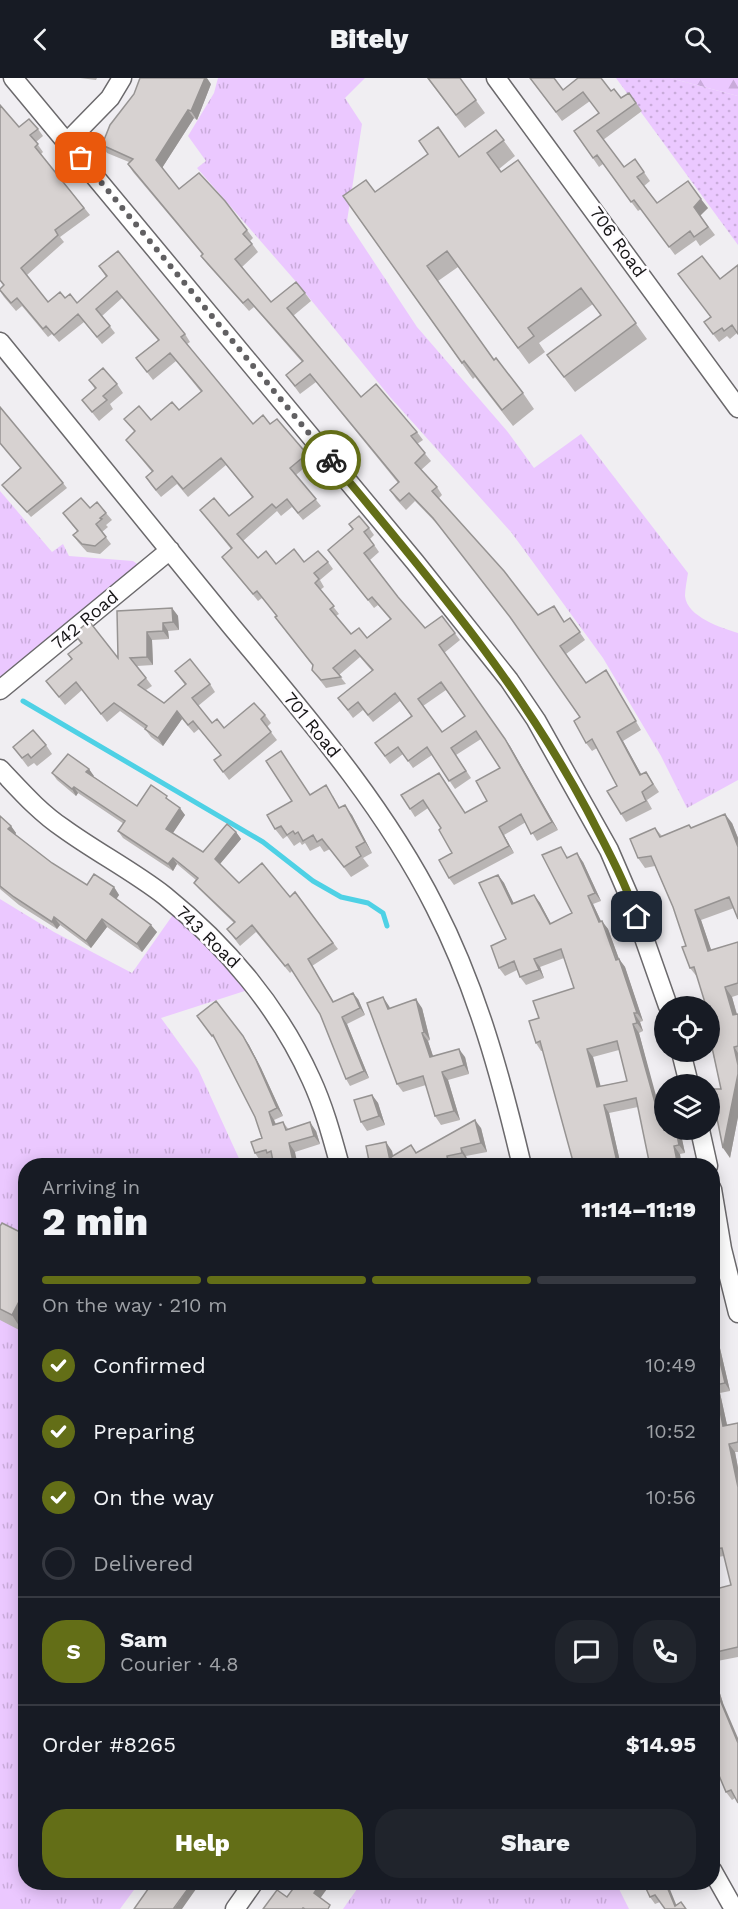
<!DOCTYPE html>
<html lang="en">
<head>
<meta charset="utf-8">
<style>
  body { margin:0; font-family:"Work Sans",sans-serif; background:#20242c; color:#f1f3f6; height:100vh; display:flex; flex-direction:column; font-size:22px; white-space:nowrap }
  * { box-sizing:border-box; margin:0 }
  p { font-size:20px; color:#9ea1a6 }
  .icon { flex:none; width:33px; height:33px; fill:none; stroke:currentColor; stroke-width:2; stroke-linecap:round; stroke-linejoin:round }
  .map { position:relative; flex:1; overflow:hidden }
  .details { position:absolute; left:18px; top:1080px; width:702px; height:732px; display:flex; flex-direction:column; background:#171b24; border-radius:24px; box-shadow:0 3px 15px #0003 }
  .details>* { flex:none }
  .controls { position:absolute; left:654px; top:918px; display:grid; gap:12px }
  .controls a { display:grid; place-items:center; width:66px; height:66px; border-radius:50%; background:#171b24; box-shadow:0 3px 15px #0003; font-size:30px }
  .pin { position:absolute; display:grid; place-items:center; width:51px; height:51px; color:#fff; margin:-26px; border-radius:12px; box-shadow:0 3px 9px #0006 }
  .courier { position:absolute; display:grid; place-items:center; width:60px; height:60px; margin:-30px; border:4px solid #636e17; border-radius:50%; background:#fff; color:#222; box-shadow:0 2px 8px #0007 }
  .overview em { font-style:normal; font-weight:800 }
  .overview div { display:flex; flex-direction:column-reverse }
  .overview { display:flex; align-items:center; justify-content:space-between; height:102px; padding:0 24px }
  h1 { font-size:39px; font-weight:800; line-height:45px }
  .bar { display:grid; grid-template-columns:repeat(4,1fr); gap:9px 6px; align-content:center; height:72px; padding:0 24px }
  .bar i { height:8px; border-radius:4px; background:#363941 }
  .bar .selected { background:#636e17 }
  .bar p { grid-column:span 4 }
  .line { display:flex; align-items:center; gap:15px; padding:0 24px; border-top:2px solid #363941 }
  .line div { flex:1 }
  .round { display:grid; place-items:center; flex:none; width:63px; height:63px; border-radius:24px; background:#20242c }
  ol { padding:0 24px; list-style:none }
  li { display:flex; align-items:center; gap:18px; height:66px }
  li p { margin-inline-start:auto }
  li .icon { padding:6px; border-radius:50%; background:#636e17; color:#fff; stroke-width:4 }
  li:last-child { color:#9ea1a6 }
  li i { width:33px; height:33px; border:3px solid #363941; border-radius:50% }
  .button { display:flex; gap:12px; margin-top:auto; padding:12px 24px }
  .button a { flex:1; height:69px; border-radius:24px; background:#636e17; color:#fff; font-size:24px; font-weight:800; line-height:69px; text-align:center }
  .button a+a { background:#20242c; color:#f1f3f6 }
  header { display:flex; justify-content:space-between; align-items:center; height:78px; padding:0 24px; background:#171b24; font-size:27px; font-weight:800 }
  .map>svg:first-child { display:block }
</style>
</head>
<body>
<header><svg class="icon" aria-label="back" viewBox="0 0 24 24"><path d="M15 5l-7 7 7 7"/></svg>Bitely<svg class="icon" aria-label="search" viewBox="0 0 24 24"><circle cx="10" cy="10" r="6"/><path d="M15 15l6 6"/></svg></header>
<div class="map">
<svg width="738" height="1831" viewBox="0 0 738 1831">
  <defs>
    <pattern id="grass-tufts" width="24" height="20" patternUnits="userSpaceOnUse" patternTransform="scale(1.5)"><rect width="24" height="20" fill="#ebc8ff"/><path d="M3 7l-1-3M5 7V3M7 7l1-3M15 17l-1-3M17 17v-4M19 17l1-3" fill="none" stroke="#c9abda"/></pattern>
    <pattern id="forest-firs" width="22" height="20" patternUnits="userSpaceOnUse" patternTransform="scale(1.5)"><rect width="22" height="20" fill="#ebc8ff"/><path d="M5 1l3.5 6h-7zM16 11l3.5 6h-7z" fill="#c9abda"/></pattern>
    <pattern id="garden-dots" width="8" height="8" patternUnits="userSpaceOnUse" patternTransform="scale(1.5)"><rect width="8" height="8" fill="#ebc8ff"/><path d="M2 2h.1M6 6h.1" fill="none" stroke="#c9abda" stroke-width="1.8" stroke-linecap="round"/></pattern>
  </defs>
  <rect width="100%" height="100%" fill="#f0eef2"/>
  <!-- grass -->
  <path fill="url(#grass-tufts)" d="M218,0h147l-20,20 17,26 -15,97 70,106 90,104 27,37 47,-34 107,139c-1,7 -3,16 -3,23 2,21 37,32 53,37v147l-51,28 -26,-52 -58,-98 -92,-126 -121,-135 -92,-113 -101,-116 9,-7 -18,-25 26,-43z
    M0,413l52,61 11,-8 6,12 64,5 13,9 -146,121z
    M0,821l54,33 78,41 45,-64 77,79 -93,30 37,51 44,96 -216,1v716l113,1 -19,26h-120z
    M362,1804l254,1 13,26h-286z"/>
  <!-- forest -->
  <path fill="url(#forest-firs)" d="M670,0h68v18z"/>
  <!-- garden -->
  <path fill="url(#garden-dots)" d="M616,0h54l68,18v149z"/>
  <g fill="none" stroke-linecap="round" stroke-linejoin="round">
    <!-- stream -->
    <path stroke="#4ed1e5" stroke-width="5" d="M23,623l240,141 50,39 28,16 27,6 15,10 4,13"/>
    <!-- minor casing -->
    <g stroke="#6b696c" stroke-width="21">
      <path id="minor" d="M13,0l402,484 94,118 27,40 73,130 22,51 37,105
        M496,0l242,330
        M67,64l43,-44 12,-20
        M0,264c78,95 154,190 232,285 74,89 151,177 203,280 42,82 66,170 87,259
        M0,612l170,-140
        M0,691c20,21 39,43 63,59 33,24 70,43 102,68 61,49 114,112 146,183 13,28 21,58 29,87
        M681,974l8,32
        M700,1052l8,36
        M712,1111l10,60 16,64
        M712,1792l22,39
        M235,1831l19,-27"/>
    </g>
    <!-- minor -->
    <use href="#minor" stroke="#fff" stroke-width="18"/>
  </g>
  <!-- wall -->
  <path fill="#b9b5b4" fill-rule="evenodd" d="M80,0h17l-1,2z
    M427,0h33l25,35 -20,15z
    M530,0l33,12 48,1 10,7 8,-5 13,18 -39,29 21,27 11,-8 15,22 -6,5 13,17 51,5 -8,7 15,20 -15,11 -4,-6 -21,15 -34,-46 -3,2 -35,-47 -4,3 -25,-36 25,-18 -9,-12 -28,20z
    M211,6l-14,36 -3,-2 -32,50 17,21 68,41 6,8 -3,3 8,11 -16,15 29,35 34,-9 6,8 -18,15 68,81 56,35 6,8 -6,4 14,17 -10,9 16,17 5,8 -3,3 99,117 27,7 5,-4 15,22 -19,14 20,29 20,-13 35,60 -18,11 18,33 5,-2 13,20 -12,8 5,9 -26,13 -5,-8 -4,-28 -20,-38 -5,3 -6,-8 -6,-26 -64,-92 -77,-99 -24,-25 -9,9 -10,-11 -6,-9 8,-7 -82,-101 -16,12 -14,-19 16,-13 -48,-55 -5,4 -42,-47 -6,-8 1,-2 -69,-82 -5,-8 1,-2 -22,-9 -5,-8 32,-51z
    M0,27l19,22 19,2 5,7 -7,6 7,10 -2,2 49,61 -30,22 4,5 -37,33 21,27 17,-4 12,5 29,-26 -7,-11 86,68 5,8 -3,2 66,80h17l37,30 5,7 -16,14 25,31 -18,14 -11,-13 -11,9 -4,-5 -34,30 15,17 18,6 28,-2h24l5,7 -13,11 4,7 -4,3 19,24 -3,2 15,18 16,4 23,-19 -12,-14 -4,3 -46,-58 41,-22 5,7 -4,4 9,13 -9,8 28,37 27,31 17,-12 18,24 -16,13 66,93 48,84 -21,11 -11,-19 -22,13 10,18 -60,32 -5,-7 3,-25 -11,-25 -13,-20 -13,9 -14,-22 38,-22 26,40 22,-12 13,-33 -19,-29 -25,16 15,23 -16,11 -23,-34 -19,13 -10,-14 -13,10 -15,-21 36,-27 -11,-15 -27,21 -10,-12 -10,8 -15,-20 34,-27 -12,-14 -21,18 7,9 -20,4 -14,-18 1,-4 -32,-41 -6,-8 2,-1 -15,-18 -4,3 -36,-44 9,-8 -31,-39 29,6 23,-19 -26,-32 -38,32 -11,-13 -16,13 -10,-12 -5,-8 6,-5 -26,-32 9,-8 -11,-13 27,1 28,-10 22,-18 -25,-31 -23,19 -17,-22 22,-18 -36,-42 -20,18 13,17 -13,11 -18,-22 -25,20 -7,-8 -4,3 -26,-31 -6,5 -12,-14 -4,-6 4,-5 -4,-5zM446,612l19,26 -23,16 -19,-26z
    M496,52l19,26 -16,13 2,3 17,-12 129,179 -72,53 -28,-37 54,-40 -8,-11 -54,39 6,9 -16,12 -71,-97 -20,14 56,79 29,33 11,16 -21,17 -38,-49 -2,2 -130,-183 32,-4 84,-35z
    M720,201l17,54 -7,6 -3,-3 -8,6 -15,-20 6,-5z
    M89,302l28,4 6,9 -13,11 3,5 -14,12 -17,-21 13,-11z
    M20,390l43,15 4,5 -36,29 -29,-32z
    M90,430l16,5 6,7 -6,5 2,2 -6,5 9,12 -11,10 -13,-2 -9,-10 -5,-7 4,-4 -14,-18z
    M172,530l6,8 1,14 -11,1 1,8 -17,1 1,25 -16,1 15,20 -6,4 18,13 21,-18 -10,-14 35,13 5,8 -17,14 14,17 12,5 41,-13 6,8 -4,4 10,13 -48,40 -15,-20 7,-5 -22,-26 -5,4 -12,-14 -19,27 -12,-9 -6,-8 -25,-18 -13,11 -25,-32 -17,15 -19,-24 25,-22 10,-15 -7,-10 44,24z
    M46,667l6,9 -15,12 -3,-3 -6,4 -15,-20z
    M89,691l4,7 44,30 34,-4 14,13 -13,18 31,19 33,-20 5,7 -21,25 19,19 51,14 5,-5 43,57 -26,17 22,36 24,-3 7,16 -18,9 22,54 -19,8 -4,-7 -26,-65 -28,-43 -2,2 -34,-41 -16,14 -13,-17 7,-6 -35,-34 -5,-6 2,-3 -19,-16 -4,7 -50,-33 -5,-7 6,-7 -46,-31 -2,3 -19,-16 -5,-7z
    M311,717l22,1 7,12 12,7 20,38 -9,5 6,8 -18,11 -21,-28 -6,3 -4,-6 -10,5 -5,-8 -3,2 -2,-3 -6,4 -7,-10 -4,3 -8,-10z
    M0,738l11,10 5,7 -1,2 37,28 35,22 27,2 5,8 -3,4 41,33 -15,20 -35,-25 -16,21 -31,-23 -3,4 -38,-24 -19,-16z
    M732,745l6,15v81l-4,-11 -33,12 10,30 27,-8v53l-6,2 5,17h1v103l-8,41 -9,-69 -10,-44h-1v-39l-12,-28 -8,-10 -4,-22 -13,-39 -18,-41 -10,2 -7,-10 17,-30 7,8 27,-11 2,3z
    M567,777l1,3 15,4 18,39 -8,3 8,17 7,8 11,30 6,8 18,54 -3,1 3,9 -4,2 25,97h16l5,23 -5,1 -42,-47 -29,6 12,53h-48l1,-1 -31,-114h-2l-5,-8 3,-25 35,-30 -10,-30 -24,9 4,11 -18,7 -6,-8 -3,-7 -12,6 -6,-8 7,-29 -8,-64 6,8 9,20 21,-8 6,8 11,21 21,-11zM619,972l8,31 -27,5 -7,-29z
    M389,928l1,3 32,-1 8,32 -2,1 5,15 32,1 4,17 -21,6 12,40 -19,5 -6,-9 -9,-31 -23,7 -6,-8z
    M197,938l46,20 6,9 12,23 22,48 -9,4 2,4 7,-2 6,8 27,1 4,13 -25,8 -22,9 -2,-2 -10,3 -6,-9 7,-15 -7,-21 -37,-73z
    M372,1017l6,8 7,22 -18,6 -6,-9z
    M481,1050l6,24 -21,4 2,6 -15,4h-57l-1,-3v3h-25l22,-15 1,5 18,-11 5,8z
    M0,1148l26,9v92l-3,5 -23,-12z
    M712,1258l7,8 11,47 -10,2 7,32 11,-2v29h-3l3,16v189l-26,5v-72l19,-5 -7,-29 -12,2z
    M712,1590l11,35 12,95 -3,2 -6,-8 -14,-33z
    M643,1804l33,23 10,4 -26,-7 -5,2 -5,-7z"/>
  <!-- shaded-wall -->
  <path fill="#969392" d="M205,0h2l4,6 -14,36 -6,-9z
    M188,32l6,8 -32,50 -6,-8z
    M701,121l7,9 -8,8 -6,-9z
    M172,530l6,8 1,14 -6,-8z
    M163,545l5,8 1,8 -6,-8z
    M147,554l5,8 1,25 -6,-8z
    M177,633l5,8 -19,27 -5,-8z
    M617,654l6,9 23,42 -6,-8z
    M505,661l5,7 48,84 -6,-8z
    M89,691l5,7 -3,2 -5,-6z
    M74,709l4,6 -2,3 -4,-7z
    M345,727l7,10 20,38 -7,-11z
    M180,730l5,7 -14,21 -5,-7z
    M725,736l7,9 6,15v9z
    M11,748l5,7 -3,4 -5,-8z
    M499,749l5,8 10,18 -5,-7z
    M236,754l5,7 -22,26 -4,-6z
    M577,775l6,9 18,39 -6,-8z
    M173,780l4,6 -4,7 -5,-7z
    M498,797l6,8 14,29 -6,-8z
    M114,809l5,8 -4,6 -5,-7z
    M534,817l6,8 16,30 -6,-9z
    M588,818l5,8 12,26 -6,-8z
    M695,832l6,10 14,41 -7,-10z
    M54,839l6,8 -3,4 -5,-7z
    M102,841l5,8 -16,21 -5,-7z
    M602,843l6,8 11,30 6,8 18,54 -6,-8z
    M151,847l6,7 -15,20 -5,-8z
    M534,881l6,8 4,11 -5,-8z
    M725,909l7,10 6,22 -5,-4z
    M353,915l5,6 7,16 -5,-7z
    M383,919l6,9 5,12 -6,-9z
    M416,921l6,9 8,32 -6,-8z
    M634,935l6,9 3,9 -6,-8z
    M342,939l5,7 22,54 -5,-7z
    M633,946l6,9 25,92 -3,-1z
    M422,955l6,8 8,24 -6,-8z
    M243,958l6,9 12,23 22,48 -6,-8z
    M734,969l4,6v12z
    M459,971l6,8 4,17 -5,-9z
    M587,971l6,8 10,38 -6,-8z
    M442,994l6,8 12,40 -6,-9z
    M738,996v43l-8,41 -7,-10z
    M372,1017l6,8 7,22 -6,-9z
    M604,1027l5,8 12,53h-3z
    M269,1034l5,8 5,13 -6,-8z
    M475,1042l6,8 6,24 -6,-9z
    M310,1044l6,9 4,13 -6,-8z
    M676,1052h4l5,23 -6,-8z
    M386,1064l6,9 3,15h-4v-1z
    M289,1065l6,9 3,14h-4z
    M674,1068l6,8 2,12h-4z
    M461,1070l5,8 2,6 -6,-9z
    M447,1078l6,10h-4z
    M26,1210v39l-3,5 -11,-17z
    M712,1212l7,9 -7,9z
    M714,1258l5,8 11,47 -5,-8z
    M715,1307l5,8 9,41 -6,-8z
    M729,1366l6,8 3,16v19z
    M712,1590l11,35 15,35v5l-20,-48 -6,-17z
    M193,1804h8l-19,27h-8z
    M321,1804h11l-13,18 -5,-7z
    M665,1804h2l11,27 -3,-3z"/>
  <!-- building -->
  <path fill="#d7d2d1" stroke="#969392" stroke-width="1.5" fill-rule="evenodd" d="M140,0h65l-14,33 -3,-1 -32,50 23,29 20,-16 26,28 22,29 -4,4 9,10 -17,15 36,43 25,-20 9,11 -18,15 74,89 15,-13 41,48 -6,4 14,17 -10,10 22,24 -5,4 72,80 34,44 16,-9 10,16 6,-4 10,14 -20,14 26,37 20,-13 30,51 -19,11 23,43 6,-3 7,12 -11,8 4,9 -25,13 -14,-23 10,-5 -25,-47 -6,4 -12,-22 6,-4 -70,-100 -77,-99 -24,-25 -9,8 -10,-11 9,-8 -89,-108 -15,12 -9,-11 17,-14 -55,-62 -5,4 -42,-47 2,-2 -75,-90 5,-5 -31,-14 8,-20 24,-31z
    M428,0h32l16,22 -20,15z
    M530,0h24l9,12 15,-12h23l10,13 3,-2 7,9 8,-5 7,10 -39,28 27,36 11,-8 9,13 -7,5 20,26 31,-22 13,18 -7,8 14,20 -14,10 -4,-6 -21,16 -35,-47 -3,2 -34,-47 -4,3 -19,-27 25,-18 -16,-21 -27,20z
    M0,27l19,22 10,-8 9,10 -8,6 8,9 -3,3 49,61 -29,22 3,5 -37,33 27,34 12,-10 5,6 5,-4 7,9 30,-27 -8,-10 19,-15 67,83 -4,3 72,87 10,-9 7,9 7,-5 30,35 -17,14 26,31 -18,14 -11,-14 -11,9 -4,-4 -35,30 21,24 8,-7 10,13 18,-15 10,13 14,-11 10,11 -14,11 5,6 -4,4 19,23 -4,3 21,25 8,-6 8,10 24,-19 -19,-22 -4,3 -40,-50 25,-21 -4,-5 10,-8 10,12 -5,4 10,13 -10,8 34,44 27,31 17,-12 13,17 -16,12 66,94 47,83 -21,12 -10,-20 -22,13 10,19 -60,32 -10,-18 13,-7 -13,-23 2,-2 -18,-28 -13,9 -9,-14 38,-22 26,40 22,-12 -11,-20 24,-13 -24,-37 -25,17 15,23 -17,10 -22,-34 -19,14 -10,-14 -13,9 -10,-13 37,-27 -17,-23 -27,22 -10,-13 -10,8 -10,-12 35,-28 -18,-20 -22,18 8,9 -20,3 -9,-10 1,-5 -38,-48 2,-1 -20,-25 -4,3 -31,-37 10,-9 -32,-38 14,-12 15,18 24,-19 -32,-39 -38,31 -11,-13 -16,14 -10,-13 7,-6 -27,-31 9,-9 -11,-12 15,-13 12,14 21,-18 7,8 23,-19 -32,-38 -23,19 -11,-14 23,-18 -42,-49 -21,18 14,17 -13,11 -19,-23 -24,21 -8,-9 -3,3 -26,-31 -6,5 -11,-13v-1l4,-4 -4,-5zM441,604l24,34 -23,16 -24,-33z
    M438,49l21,30 37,-27 8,10 -17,13 14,19 17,-12 118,163 -72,54 -17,-22 54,-40 -20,-27 -53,40 6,8 -16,12 -71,-97 -20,15 67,94 2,-2 27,35 -21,17 -38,-49 -2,2 -119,-167 23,-16 9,12 53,-38 -9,-13z
    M702,178l18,23 18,-14v69l-6,-9 -8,6 -2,-3 -9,6 -9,-12 7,-5 -33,-43z
    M103,290l14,16 -14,12 4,4 -15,12 -10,-12 14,-12 -7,-8z
    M0,329l63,76 -36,29 -25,-27 19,-17 -21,-25z
    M81,420l9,10 7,-6 9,11 -6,5 2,1 -6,5 10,13 -11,9 -13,-2 -9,-9 5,-4 -15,-18z
    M172,530l1,14 -10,1v8l-16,1v25l-17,1 16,20 -8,7 26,18 22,-19 -11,-13 15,-12 20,25 -18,14 20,25 5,-4 7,9 30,-25 11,12 -4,4 10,13 -48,40 -9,-12 7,-5 -28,-34 -5,4 -11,-14 -19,27 -13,-9 2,-3 -33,-23 -13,11 -25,-32 -17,15 -13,-16 26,-22 -4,-5 14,-11 -8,-9 15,-13 29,37 -1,-47z
    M33,652l13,15 -15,13 -3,-4 -6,4 -9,-11z
    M281,673l29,44 16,-10 13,23 6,-3 20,37 -9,5 5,9 -17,11 -22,-28 -5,3 -4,-7 -10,6 -5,-9 -3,2 -2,-3 -6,4 -6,-9 -6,3 -8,-14 25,-14 -26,-40z
    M68,676l21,15 -3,3 51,34 14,-21 16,11 -1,2 14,10 -14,21 37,23 24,-28 9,8 -21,27 24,24 23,-20 28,34 5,-5 38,51 -25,16 25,43 20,-9 7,15 -18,9 22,54 -18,8 -26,-65 -32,-50 -3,2 -33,-41 -16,14 -9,-10 8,-7 -41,-39 4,-5 -25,-20 -5,6 -50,-33 7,-10 -51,-34 -2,2 -20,-16z
    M725,736l13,33v72l-9,-22 -34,13 13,41 30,-9v41l-13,4 8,28 5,-1v32l-4,1 4,18v9l-15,74 -12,-59h10l-11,-51v-32h-4l-12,-39 -4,1 -8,-21 4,-1 -13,-39 -22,-51 -13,2 -8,-19 25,-11 5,9 29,-12 2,3z
    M0,738l11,10 -3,3 44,34 35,22 7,-11 20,13 -4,7 41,31 -14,19 -35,-25 -16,22 -32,-24 -2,5 -38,-25 -14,-11z
    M561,769l6,11 10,-5 18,40 -7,3 11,26 3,-1 14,39 3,-1 18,54h-3l3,10 -4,1 28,100 3,-1v7h12l3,15 -5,1 4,20h-28l-14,-68 -32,7 14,61h-45l1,-1 -34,-124 -4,2 -7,-22 10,-3 -6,-17 41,-13 -13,-39 -27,10 5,11 -19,7 -6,-16 -15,7 -8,-22 15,-7 -27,-56 19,-8 14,29 22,-9 16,29 22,-11 -30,-58zM617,963l10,40 -30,6 -10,-38z
    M383,919l5,12 28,-10 8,33 -2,1 8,24 29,-8 5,16 -22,7 12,39 -19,5 -12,-40 -26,8 -30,-81z
    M216,923l27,35 13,24 21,48 -8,4 4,13 10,-3 3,8 24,-8 4,14 -25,7 5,23h-20l-3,-15 -4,2 -1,-3 -11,3 -4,-11 11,-4 -7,-21 -42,-82 -1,1 -15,-20z
    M372,1017l7,21 -18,6 -7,-22z
    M475,1042l6,23 -20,5 1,5 -15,3 2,10h-22l-1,-4 -6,4h-24l-5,-9 20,-12 5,8z
    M386,1064l5,23 -21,1 -4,-20z
    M2,1145l24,12v53l-14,27 -12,-6v-83z
    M712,1258h2l11,47 -10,2 8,41 15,-3v19l-9,2 9,43v160l-26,6v-63l19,-5 -9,-37 -10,1z
    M712,1600l6,17 20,48v60l-7,-13 -5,2 -14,-33z
    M153,1804h40l-19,26 1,1h-41z
    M298,1804h23l-7,11 16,12 -2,4h-23l-2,-1 -1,1h-39l14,-19 10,7z
    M643,1804h22l10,24 6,-4 5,7h-21l-10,-14 -5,2z"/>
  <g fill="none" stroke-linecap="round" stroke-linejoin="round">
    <!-- done -->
    <path stroke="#616062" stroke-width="6" stroke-dasharray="0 10.8" d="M81,80l250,302"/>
    <!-- route -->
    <path stroke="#636e17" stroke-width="8" d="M331,382c94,113 186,219 256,350 18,35 37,69 50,107"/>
  </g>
  <g text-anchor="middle" stroke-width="5" stroke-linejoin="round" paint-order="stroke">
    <!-- street labels -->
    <g font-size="18" fill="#141314" stroke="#fefcff">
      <text transform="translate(618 164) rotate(54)" y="6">706 Road</text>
      <text transform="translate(85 542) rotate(-40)" y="6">742 Road</text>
      <text transform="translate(312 647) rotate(51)" y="6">701 Road</text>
      <text transform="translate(208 859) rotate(44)" y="6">743 Road</text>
    </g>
  </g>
</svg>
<div class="controls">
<a><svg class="icon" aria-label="locate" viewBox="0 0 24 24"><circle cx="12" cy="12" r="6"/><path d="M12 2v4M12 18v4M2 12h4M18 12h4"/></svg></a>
<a><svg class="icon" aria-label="layers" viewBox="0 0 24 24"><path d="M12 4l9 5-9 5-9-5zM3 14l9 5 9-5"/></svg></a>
</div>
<div class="pin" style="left:81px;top:80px;background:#ea580c"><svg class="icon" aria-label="bag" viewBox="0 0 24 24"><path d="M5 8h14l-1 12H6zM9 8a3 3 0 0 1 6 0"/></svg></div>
<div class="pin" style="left:637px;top:839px;background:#1f2937"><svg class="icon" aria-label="home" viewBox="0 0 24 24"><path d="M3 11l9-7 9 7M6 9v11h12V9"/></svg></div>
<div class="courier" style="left:331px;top:382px"><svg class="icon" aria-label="bike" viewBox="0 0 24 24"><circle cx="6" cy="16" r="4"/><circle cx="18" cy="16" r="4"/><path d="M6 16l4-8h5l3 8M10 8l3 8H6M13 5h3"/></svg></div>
<section class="details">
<div class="overview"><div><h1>2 min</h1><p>Arriving in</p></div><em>11:14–11:19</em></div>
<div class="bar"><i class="selected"></i><i class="selected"></i><i class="selected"></i><i></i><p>On the way · 210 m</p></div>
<ol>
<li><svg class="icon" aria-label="check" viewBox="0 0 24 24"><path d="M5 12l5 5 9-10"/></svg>Confirmed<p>10:49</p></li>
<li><svg class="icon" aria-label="check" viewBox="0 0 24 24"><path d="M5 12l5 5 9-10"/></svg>Preparing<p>10:52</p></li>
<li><svg class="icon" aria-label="check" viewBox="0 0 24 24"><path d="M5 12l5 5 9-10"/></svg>On the way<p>10:56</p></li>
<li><i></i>Delivered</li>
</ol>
<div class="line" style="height:108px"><b class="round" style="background:#636e17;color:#fff">S</b><div><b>Sam</b><p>Courier · 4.8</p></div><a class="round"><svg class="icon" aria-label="chat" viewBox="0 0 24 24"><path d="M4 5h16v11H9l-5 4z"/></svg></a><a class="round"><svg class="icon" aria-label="phone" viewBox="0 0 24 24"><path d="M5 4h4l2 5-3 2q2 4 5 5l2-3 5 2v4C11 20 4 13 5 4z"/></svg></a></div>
<div class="line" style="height:78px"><div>Order #8265</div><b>$14.95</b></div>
<div class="button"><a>Help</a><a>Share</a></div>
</section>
</div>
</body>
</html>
